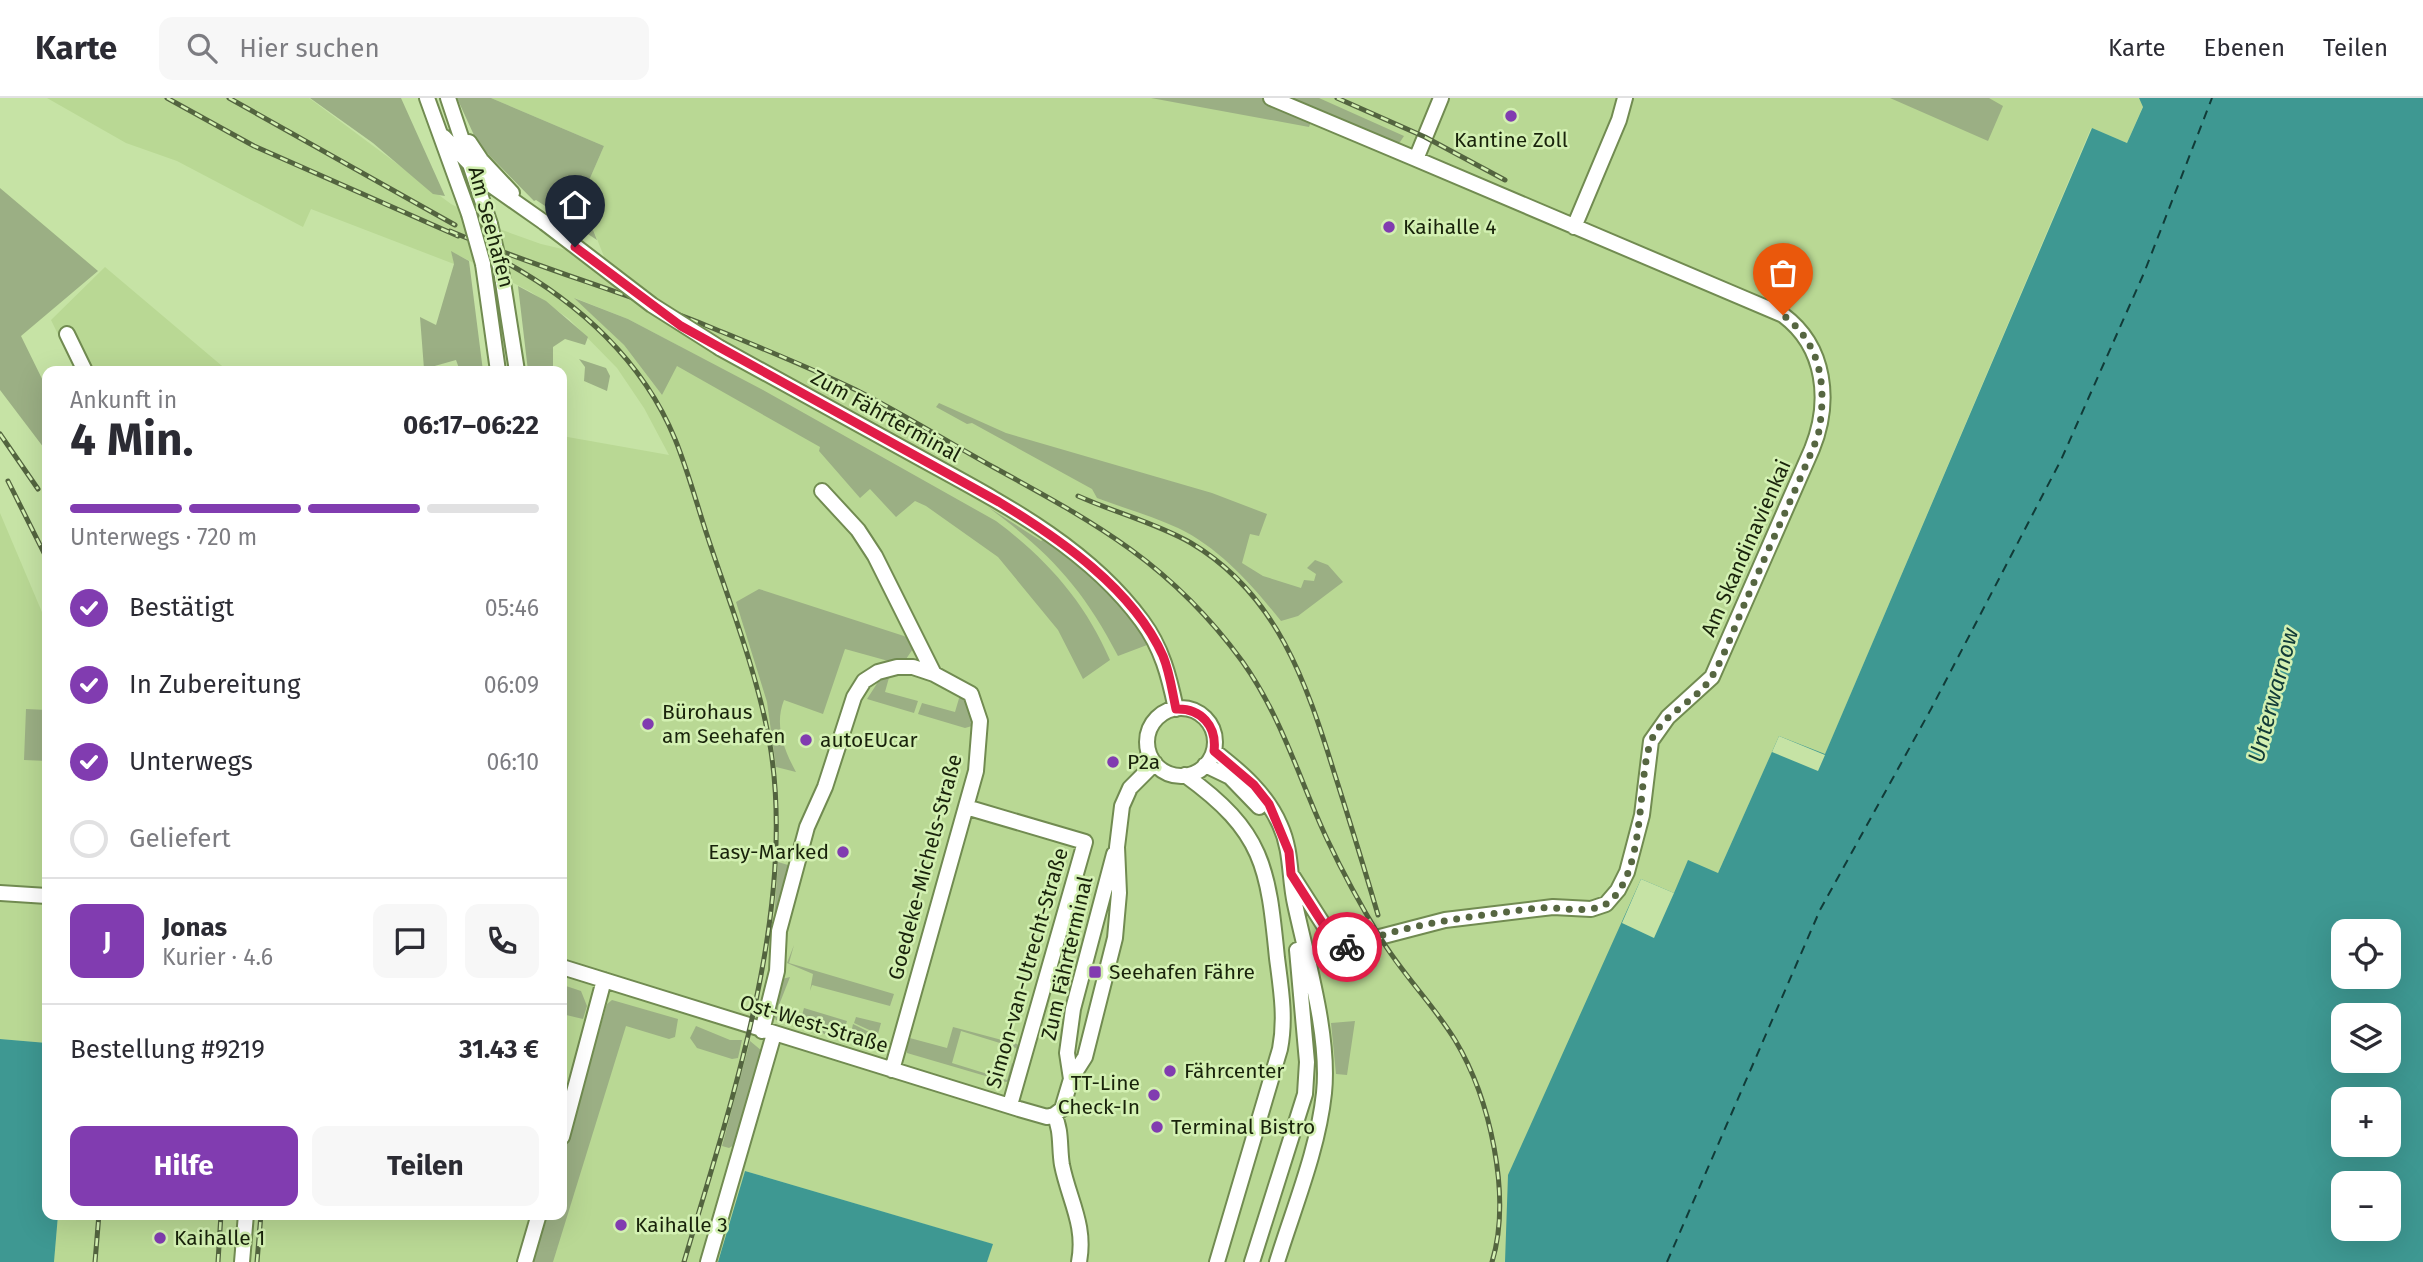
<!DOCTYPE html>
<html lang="de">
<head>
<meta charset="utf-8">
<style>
  body { margin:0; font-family:"Fira Sans",sans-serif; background:#f7f7f7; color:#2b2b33; height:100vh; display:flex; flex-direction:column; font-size:26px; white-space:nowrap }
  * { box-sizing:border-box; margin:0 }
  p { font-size:23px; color:#7c7c81 }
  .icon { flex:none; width:38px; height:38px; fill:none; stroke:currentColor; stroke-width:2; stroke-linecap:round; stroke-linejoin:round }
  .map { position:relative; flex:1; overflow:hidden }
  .side { position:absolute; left:42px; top:268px; width:525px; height:854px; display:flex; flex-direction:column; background:#fff; border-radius:14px; box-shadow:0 7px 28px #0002 }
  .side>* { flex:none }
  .buttons { position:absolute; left:2331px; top:821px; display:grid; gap:14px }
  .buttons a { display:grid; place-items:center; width:70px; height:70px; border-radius:14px; background:#fff; box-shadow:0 7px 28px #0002; font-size:35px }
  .pin { position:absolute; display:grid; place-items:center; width:60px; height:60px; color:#fff; margin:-72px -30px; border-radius:50% 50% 50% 0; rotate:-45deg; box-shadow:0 0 7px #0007 }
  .pin .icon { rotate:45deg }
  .courier { position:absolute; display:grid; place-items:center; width:70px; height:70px; margin:-35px; border:5px solid #e11d48; border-radius:50%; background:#fff; color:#222; box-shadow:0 2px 9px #0007 }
  .headline em { font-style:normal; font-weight:700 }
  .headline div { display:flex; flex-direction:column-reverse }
  .headline { display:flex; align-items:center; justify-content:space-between; height:119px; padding:0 28px }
  h1 { font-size:46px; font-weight:700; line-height:52px }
  .bar { display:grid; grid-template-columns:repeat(4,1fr); gap:10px 7px; align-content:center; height:84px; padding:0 28px }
  .bar i { height:9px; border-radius:5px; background:#e1e1e2 }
  .bar .selected { background:#813cb0 }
  .bar p { grid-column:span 4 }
  .line { display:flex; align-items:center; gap:18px; padding:0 28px; border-top:2px solid #e1e1e2 }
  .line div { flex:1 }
  .round { display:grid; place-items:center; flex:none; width:74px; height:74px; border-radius:14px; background:#f7f7f7 }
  ol { padding:0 28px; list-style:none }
  li { display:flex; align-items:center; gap:21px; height:77px }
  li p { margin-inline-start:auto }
  li .icon { padding:7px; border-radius:50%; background:#813cb0; color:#fff; stroke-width:4 }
  li:last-child { color:#7c7c81 }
  li i { width:38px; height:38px; border:4px solid #e1e1e2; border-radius:50% }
  .button { display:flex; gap:14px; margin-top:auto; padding:14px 28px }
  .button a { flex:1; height:80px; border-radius:14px; background:#813cb0; color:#fff; font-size:28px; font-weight:700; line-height:80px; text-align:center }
  .button a+a { background:#f7f7f7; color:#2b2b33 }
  header { display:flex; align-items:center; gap:42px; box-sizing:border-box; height:98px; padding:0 35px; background:#fff; border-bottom:2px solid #e1e1e2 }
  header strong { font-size:33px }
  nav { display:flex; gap:38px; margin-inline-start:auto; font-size:24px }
  .search { width:490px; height:63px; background:#f7f7f7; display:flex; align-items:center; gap:18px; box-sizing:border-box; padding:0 24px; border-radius:14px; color:#7c7c81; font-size:26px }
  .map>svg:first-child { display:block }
</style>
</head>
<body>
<header>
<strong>Karte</strong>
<div class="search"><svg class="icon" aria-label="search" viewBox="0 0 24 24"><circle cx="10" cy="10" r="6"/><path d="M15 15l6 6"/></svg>Hier suchen</div>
<nav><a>Karte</a><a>Ebenen</a><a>Teilen</a></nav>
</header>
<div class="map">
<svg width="2423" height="1164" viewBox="0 0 2423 1164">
  <rect width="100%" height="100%" fill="#c6e3a5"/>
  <!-- built -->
  <path fill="#b9d894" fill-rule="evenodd" d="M47,0h262l142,106 51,26 39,14 64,15 -24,-60 23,-53 -113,-48h1648l4,8 -16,37 -36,-15 -273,643 -46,-19 -54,121 -44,20 -169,369h-518l5,-18 -247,-73 -27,91h-664l4,-47 504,-1v-778l107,19 -25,-47 -27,-40 -48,-49 -38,-27 -79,-40 2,12 -143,-55 -8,18 -126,-66 -51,-18zM575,200l53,21 51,27 -17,49 -38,-50z
    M105,169l123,104h-152l-25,-51z
    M0,415l47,111v419l-47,-4z"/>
  <!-- green -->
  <path fill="#9baf84" d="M310,0h91l44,98 -12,-2 -60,-51z
    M457,0h34l113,48 -23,53 16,41 -61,-40 -2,1 -56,-57z
    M1151,0h120l42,18 -4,11z
    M1290,0h29l85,38 -4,6h-8z
    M1890,0h99l14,8 -15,35z
    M0,90l98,83 -77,65 26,53v63l-47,-62z
    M451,153l18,10 14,110h-23l-4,-11 -32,9 -4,-52 16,8 18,-61z
    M518,188l28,15 42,36 -3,8 -20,-6 -12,8v24h-25z
    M574,200l54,21 135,71 233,131c51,38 89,81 114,139l-27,19 -25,-49 -60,-73 -72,-51 -11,-5 -19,16 -26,-28 -10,9 -41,-47 1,-4 -143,-81 -15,29 -38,-50z
    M579,261l27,9 4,8 -3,15 -23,-10 1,-14z
    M939,305l67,30 206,60 55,21 -8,22 -9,-2 -8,29 21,13 38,12 3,-8 10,1 2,-7 -9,-6 8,-8 13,5 15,17 -45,34 -17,5c-28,-35 -61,-73 -103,-93 -26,-12 -55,-20 -81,-30l-5,-9 -120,-66 -5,1 -31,-17z
    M988,409l53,34 3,-2c33,25 90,65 103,106l-29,11c-35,-68 -69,-104 -130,-149z
    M759,491l145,47 9,5 2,5 -9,13 -14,3 -47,-13 -22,65 -39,-14c-10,25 0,50 12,72l-20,-5 -9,-65 -31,-100z
    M890,576l-5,18 33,9 -4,12 -47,-14 11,-17z
    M960,597l11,5 1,26 -7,2 -47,-14 4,-11 33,9z
    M26,611l21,1v51l-23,-1z
    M778,764l10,3 -14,55z
    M794,847l-5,18 105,31 -4,12 -78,-21 -2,6 3,-17 -26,-11z
    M790,879l-11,28 14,8 -4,11 -13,-4 -3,-7 9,-34z
    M563,887l18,6 6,15 -4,13 -21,-5z
    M612,902l66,19 -3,18 -6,2 -43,-13 -73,236h-22l14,-47 17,-1v-55l45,-155z
    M804,910l43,13 -6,18 -42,-13z
    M856,919l25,6 -3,11 -24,-11z
    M1355,923l-8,54 -11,-1 -5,-51z
    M853,926l16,8 -4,15 -16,-5z
    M696,928l34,14h12l-4,18 -6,1 -35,-11 -7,-10z
    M953,929l64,17 6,6 -6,5 -1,-7 -55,-17 -9,32 55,17 5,-17 5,3 -7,15 -4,1 -99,-29 -1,-16 41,11z
    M750,943l12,10 -1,7 -25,86 -7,4 -7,-2z"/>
  <!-- water -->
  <path fill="#3e9892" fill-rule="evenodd" d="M2139,0h284v1164h-918l3,-87 133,-296 33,14 14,-33 30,13 61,-137 46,18 267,-626 35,15 16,-36zM2343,833h46v45h-46zM2343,917h46v45h-46zM2343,1001h46v45h-46zM2343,1085h46v45h-46z
    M0,941l47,4v171l11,1 -4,47h-54z
    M745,1073l248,73 -6,18h-269z"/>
  <!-- pier -->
  <path fill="#c6e3a5" d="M1779,638l46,19 -7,16 -46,-19z
    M1641,781l33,14 -20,45 -32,-15z"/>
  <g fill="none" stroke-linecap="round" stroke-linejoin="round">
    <!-- ferry -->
    <path stroke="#113b38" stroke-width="2" stroke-dasharray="9 7" stroke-linecap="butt" d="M1667,1164l153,-352 111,-201 130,-249 83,-187 68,-175"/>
    <!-- minor casing -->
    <g stroke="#718b51" stroke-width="18">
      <path id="minor" d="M427,0l42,116
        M448,0l42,126
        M1271,0l145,61 25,-61
        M444,39l44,46 57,40
        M469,44l12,18 31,33
        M1574,129l45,-107 6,-22
        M483,166l15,107
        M502,178l15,95
        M67,236l18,37
        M720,250c63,35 127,70 191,105 81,45 174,90 231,168 20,27 27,55 34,88
        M822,393l36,39 17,26 59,118
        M1147 644a34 34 0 1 1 68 0a34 34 0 1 1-68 0Z
        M1214,653c27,21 52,42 66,74 12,26 9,52 15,79 12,56 35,132 29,189 -6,57 -30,114 -47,169
        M1205,667l25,12 29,30
        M1185,677c79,57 83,92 92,183 4,31 9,60 3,91l-63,213
        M966,709l119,35 -75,263
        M1293,779l46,72
        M0,795l47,3
        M1299,860l146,-38 108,-13 38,2 15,-5 12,-14 9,-18 15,-57 9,-74 17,-24 44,-40 100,-228c19,-47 14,-102 -29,-134l-367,-156
        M562,869l457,142 28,8 7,-2
        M762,933l15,-60 2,-40 28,-104 18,-40 29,-90 10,-16 14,-9 19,-5h16l21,7 37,20 9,27 -4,50 -84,299
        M1071,981l-4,-26 6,-44 41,-155
        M1054,1017l8,-6 9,-30 14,-22 30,-119 4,-45 -2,-46 5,-41 8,-18 25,-25
        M1054,1017c8,15 5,33 8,50 7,35 24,60 17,97
        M562,1039l42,-157
        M242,1164l4,-48
        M525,1164l14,-48
        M708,1164l66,-228
        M1252,1164l53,-168 2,-32 -10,-112"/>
    </g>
    <!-- minor -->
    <use href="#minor" stroke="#fff" stroke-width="14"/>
    <!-- rail casing -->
    <g stroke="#53643f" stroke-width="5">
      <path id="rail" d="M167,0l87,48 204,90
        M229,0l226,127
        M1337,0l88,39 80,43
        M450,133c85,36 174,61 260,96 49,20 99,40 146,63 47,24 92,52 139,78 102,56 176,96 247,193 40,56 57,118 85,178 16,34 34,67 53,98 22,37 53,67 75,103 35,58 57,156 37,222
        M507,165c72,40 136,98 168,176 13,32 22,66 33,99 22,66 48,132 61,201 30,166 -38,364 -85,523
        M0,336l38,55
        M8,383l39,78
        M1078,398c38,17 78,27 113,47 86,51 115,139 143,229 15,47 30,95 44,143
        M95,1164l4,-48
        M218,1164l3,-48
        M257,1164l4,-48"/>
    </g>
    <!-- rail -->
    <use href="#rail" stroke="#d3f0b2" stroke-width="2.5" stroke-dasharray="8" stroke-linecap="butt"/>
    <!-- minor-bridge casing -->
    <g stroke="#718b51" stroke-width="18" stroke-linecap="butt">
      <path id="minor-bridge" d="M469,116l14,50
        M545,125l107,82 68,43
        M490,126l12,52"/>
    </g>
    <!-- minor-bridge -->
    <use href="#minor-bridge" stroke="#fff" stroke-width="14"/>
  </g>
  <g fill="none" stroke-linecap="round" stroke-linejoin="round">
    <!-- done -->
    <path stroke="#566641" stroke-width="7" stroke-dasharray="0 12.6" d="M1347,849c62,-24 126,-31 191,-39 21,-2 50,7 68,-4 40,-27 31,-121 44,-160 10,-30 45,-41 61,-66 15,-24 25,-56 37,-82 23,-53 48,-106 70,-160 9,-47 5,-91 -35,-121"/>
    <!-- route -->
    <path stroke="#e11d48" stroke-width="9" d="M575,149l106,79 318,176c61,37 134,87 164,154 7,17 9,35 13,53 25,-1 41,17 38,42l40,34 15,19 20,48 2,22 48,75 8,-2"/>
  </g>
  <!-- markers -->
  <g fill="#813cb0" stroke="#d3f0b2" stroke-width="2.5">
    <circle cx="1511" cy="18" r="7"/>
    <circle cx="1389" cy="129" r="7"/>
    <circle cx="648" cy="626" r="7"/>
    <circle cx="806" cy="642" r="7"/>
    <circle cx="1113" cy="664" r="7"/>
    <circle cx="843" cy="754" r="7"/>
    <rect x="1088" y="867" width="14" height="14" rx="3.5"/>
    <circle cx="1170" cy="973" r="7"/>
    <circle cx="1154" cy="997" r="7"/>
    <circle cx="1157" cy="1029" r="7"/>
    <circle cx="621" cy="1127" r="7"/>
    <circle cx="160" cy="1140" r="7"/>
  </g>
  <g text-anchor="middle" stroke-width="5" stroke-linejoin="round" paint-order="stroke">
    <!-- poi labels -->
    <g font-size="21" fill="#19230b" stroke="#d3f0b2" text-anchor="start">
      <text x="1511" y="49" text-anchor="middle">Kantine Zoll</text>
      <text x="1403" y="136">Kaihalle 4</text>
      <text x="662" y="621">Bürohaus<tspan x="662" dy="24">am Seehafen</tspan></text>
      <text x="820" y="649">autoEUcar</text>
      <text x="1127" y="671">P2a</text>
      <text x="829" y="761" text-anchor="end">Easy-Marked</text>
      <text x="1109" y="881">Seehafen Fähre</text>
      <text x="1184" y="980">Fährcenter</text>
      <text x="1140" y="992" text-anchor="end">TT-Line<tspan x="1140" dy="24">Check-In</tspan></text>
      <text x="1171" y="1036">Terminal Bistro</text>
      <text x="635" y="1134">Kaihalle 3</text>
      <text x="174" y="1147">Kaihalle 1</text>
    </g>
    <!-- street labels -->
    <g font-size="21" fill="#19230b" stroke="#d3f0b2">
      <text transform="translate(491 129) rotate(75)" y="7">Am Seehafen</text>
      <text transform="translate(886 318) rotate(29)" y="7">Zum Fährterminal</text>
      <text transform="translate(1746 450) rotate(-66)" y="7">Am Skandinavienkai</text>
      <text transform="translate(925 769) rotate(-75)" y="7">Goedeke-Michels-Straße</text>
      <text transform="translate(1067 860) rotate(-77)" y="7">Zum Fährterminal</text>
      <text transform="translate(1027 870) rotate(-74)" y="7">Simon-van-Utrecht-Straße</text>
      <text transform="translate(814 926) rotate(17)" y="7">Ost-West-Straße</text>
    </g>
    <!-- water labels -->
    <g font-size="23" font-style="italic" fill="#113b38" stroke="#d3f0b2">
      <text transform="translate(2273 597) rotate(-75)" y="8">Unterwarnow</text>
    </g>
  </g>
</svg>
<div class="buttons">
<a><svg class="icon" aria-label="locate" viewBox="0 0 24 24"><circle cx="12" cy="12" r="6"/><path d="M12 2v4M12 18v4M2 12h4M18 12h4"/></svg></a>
<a><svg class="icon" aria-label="layers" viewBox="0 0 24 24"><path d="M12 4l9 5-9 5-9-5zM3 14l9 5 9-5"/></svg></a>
<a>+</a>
<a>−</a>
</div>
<div class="pin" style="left:1783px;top:217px;background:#ea580c"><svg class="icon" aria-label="bag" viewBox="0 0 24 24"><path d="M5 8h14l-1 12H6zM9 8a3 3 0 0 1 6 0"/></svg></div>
<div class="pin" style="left:575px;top:149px;background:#1f2937"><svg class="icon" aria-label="home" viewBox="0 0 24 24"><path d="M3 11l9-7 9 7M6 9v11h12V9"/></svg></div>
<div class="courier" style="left:1347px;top:849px"><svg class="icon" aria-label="bike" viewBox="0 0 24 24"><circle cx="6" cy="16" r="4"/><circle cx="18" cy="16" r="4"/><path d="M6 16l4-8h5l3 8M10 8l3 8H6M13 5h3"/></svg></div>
<section class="side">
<div class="headline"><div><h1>4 Min.</h1><p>Ankunft in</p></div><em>06:17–06:22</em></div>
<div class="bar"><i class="selected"></i><i class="selected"></i><i class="selected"></i><i></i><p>Unterwegs · 720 m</p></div>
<ol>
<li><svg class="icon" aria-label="check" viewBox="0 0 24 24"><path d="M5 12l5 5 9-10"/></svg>Bestätigt<p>05:46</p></li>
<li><svg class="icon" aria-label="check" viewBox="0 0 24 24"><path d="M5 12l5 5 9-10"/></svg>In Zubereitung<p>06:09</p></li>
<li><svg class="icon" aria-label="check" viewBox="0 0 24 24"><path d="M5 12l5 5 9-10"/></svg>Unterwegs<p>06:10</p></li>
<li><i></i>Geliefert</li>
</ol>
<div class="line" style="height:126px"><b class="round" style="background:#813cb0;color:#fff">J</b><div><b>Jonas</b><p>Kurier · 4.6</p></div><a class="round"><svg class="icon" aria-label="chat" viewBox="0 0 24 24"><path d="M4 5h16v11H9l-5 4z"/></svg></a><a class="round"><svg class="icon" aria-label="phone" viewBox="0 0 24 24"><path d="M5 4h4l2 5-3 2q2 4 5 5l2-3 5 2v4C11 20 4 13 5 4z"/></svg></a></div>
<div class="line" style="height:91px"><div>Bestellung #9219</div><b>31.43 €</b></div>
<div class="button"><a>Hilfe</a><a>Teilen</a></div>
</section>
</div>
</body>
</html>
